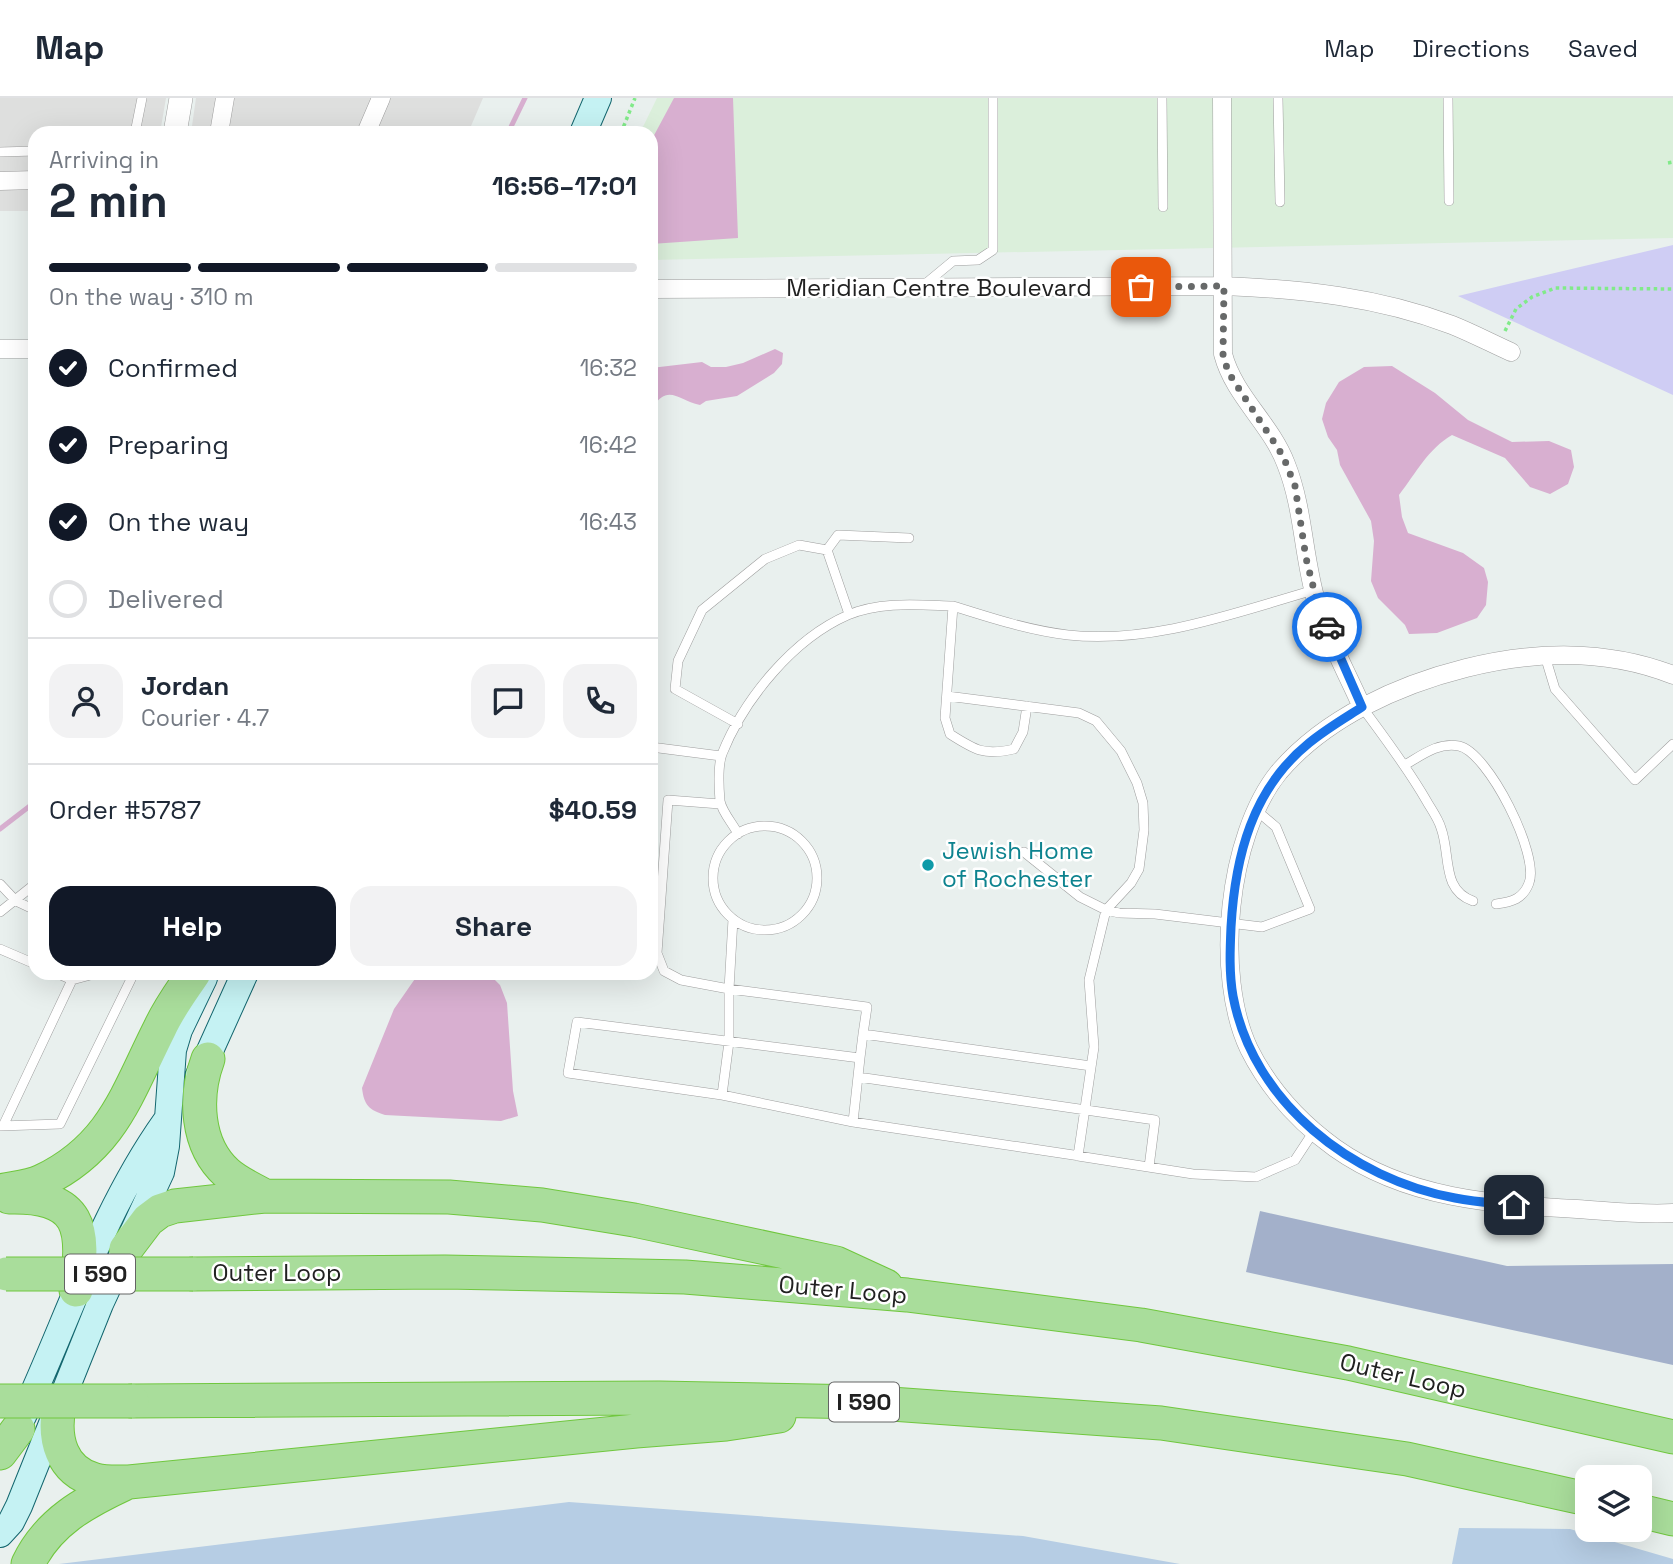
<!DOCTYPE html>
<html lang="en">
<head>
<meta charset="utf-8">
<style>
  body { margin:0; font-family:"Space Grotesk",sans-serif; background:#f2f2f3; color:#1f2937; height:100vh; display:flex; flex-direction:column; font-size:26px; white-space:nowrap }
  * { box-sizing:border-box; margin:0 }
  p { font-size:23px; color:#747a83 }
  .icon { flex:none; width:38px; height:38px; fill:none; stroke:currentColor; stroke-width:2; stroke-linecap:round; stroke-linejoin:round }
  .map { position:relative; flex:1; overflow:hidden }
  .side { position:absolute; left:28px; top:28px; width:630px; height:854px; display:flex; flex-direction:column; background:#fff; border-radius:21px; box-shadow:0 7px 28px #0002 }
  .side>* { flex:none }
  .tools { position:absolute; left:1575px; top:1367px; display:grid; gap:14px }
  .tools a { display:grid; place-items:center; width:77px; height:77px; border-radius:14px; background:#fff; box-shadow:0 7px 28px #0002; font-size:35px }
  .pin { position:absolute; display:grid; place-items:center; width:60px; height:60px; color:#fff; margin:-30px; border-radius:14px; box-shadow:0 4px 10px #0006 }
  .courier { position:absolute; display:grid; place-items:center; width:70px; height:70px; margin:-35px; border:5px solid #1a73e8; border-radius:50%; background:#fff; color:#222; box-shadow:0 2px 9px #0007 }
  .overview em { font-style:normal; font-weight:800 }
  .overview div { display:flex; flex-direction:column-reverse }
  .overview { display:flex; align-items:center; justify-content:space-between; height:119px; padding:0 21px }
  h1 { font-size:46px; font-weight:800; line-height:52px }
  .bar { display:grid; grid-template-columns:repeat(4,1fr); gap:10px 7px; align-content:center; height:84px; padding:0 21px }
  .bar i { height:9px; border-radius:5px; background:#e0e1e3 }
  .bar .active { background:#111827 }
  .bar p { grid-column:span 4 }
  .line { display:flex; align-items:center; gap:18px; padding:0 21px; border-top:2px solid #e0e1e3 }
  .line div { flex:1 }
  .round { display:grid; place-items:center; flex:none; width:74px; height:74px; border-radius:21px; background:#f2f2f3 }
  ol { padding:0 21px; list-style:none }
  li { display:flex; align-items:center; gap:21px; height:77px }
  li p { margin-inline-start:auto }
  li .icon { padding:7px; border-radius:50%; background:#111827; color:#fff; stroke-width:4 }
  li:last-child { color:#747a83 }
  li i { width:38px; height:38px; border:4px solid #e0e1e3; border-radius:50% }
  .cta { display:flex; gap:14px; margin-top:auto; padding:14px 21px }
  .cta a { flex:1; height:80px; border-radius:21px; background:#111827; color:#fff; font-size:28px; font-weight:800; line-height:80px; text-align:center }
  .cta a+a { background:#f2f2f3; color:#1f2937 }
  header { display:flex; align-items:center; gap:42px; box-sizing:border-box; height:98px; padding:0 35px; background:#fff; border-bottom:2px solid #e0e1e3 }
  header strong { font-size:33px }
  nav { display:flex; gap:38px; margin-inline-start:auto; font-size:24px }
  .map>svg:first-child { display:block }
</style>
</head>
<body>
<header>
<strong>Map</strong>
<nav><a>Map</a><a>Directions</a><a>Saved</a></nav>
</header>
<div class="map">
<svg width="1673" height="1466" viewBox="0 0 1673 1466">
  <rect width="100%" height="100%" fill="#e9f0ee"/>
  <!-- residential -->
  <path fill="#dedfde" d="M0,0h166l-6,35h-125v78h-35z
    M196,0h287l-15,35h-277z"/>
  <!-- commercial -->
  <path fill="#dbefdb" d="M657,0h1016v140l-1022,22v-127h-11z"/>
  <!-- grass -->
  <path fill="#b6cde4" d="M569,1404l454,34 157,28h-1121z
    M1459,1430l111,1 103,30v5h-221z"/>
  <!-- forest -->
  <path fill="#a3b0ca" d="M1260,1113l247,55 166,-2v101l-427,-93z"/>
  <!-- park -->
  <path fill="#cfcdf4" d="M1673,147v150l-215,-99z"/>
  <!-- water -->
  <path fill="#d8afd0" d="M674,0h59l5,140 -87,6v-103z
    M775,251l8,4 -1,11 -8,9 -37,23 -31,5 -6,4c-23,-5 -32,-23 -49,5v-42l51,-6 9,5h15l17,-4z
    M1392,268l43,27 33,27 44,22 37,-1 22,9 3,17 -6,17 -18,10 -20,-7 -25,-29 -53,-23c-24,14 -36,38 -53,60l3,22 6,16 55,20 21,15 4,14 -2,23 -9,13 -40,15 -28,1 -4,-9 -27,-27 -7,-17 3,-40 -3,-20 -31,-56 -3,-15 -9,-13 -6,-18 4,-16 13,-21 25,-15z
    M419,875h69l12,12 7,18 6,88 5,25 -17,5 -116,-6c-16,-5 -21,-10 -23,-27l32,-79z"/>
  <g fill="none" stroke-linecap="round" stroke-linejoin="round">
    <!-- stream -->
    <path stroke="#d8afd0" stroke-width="5" d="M508,35l17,-35
      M0,731l35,-27"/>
    <!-- service casing -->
    <g stroke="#9e9e9e" stroke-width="10">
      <path id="service" d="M1162,0l1,109
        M1278,0l2,104
        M1448,0l1,103
        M135,35l7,-35
        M0,54l35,-1
        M924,187l29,-24 25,-1 15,-10v-152
        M827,452l11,-15 71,3
        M1545,558l10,33 80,91 38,-36
        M947,598l132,17 17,8 25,30 16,32 6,20 1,27 -5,39 -8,14 -25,27 -17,70 5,67 -16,109 115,18 63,3 39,-17 19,-29
        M1027,608l-4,26 -9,17c-30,7 -39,1 -64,-15l-5,-16 8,-112c38,12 75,24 115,29 84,9 166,-22 246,-45
        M1362,609c22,30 45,60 64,93 5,9 12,18 15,28 10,27 0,62 32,73
        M738,626l-63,-35 3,-28 24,-51 63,-51 34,-14 28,5 22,64
        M651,649l70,9
        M1405,667c17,-10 33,-23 54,-19 29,6 81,109 70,137 -6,16 -17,19 -33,21
        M720,706l-52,-4 -11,153 7,18 17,9 48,9v53l-7,53
        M713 780a52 52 0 1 1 104 0a52 52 0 1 1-104 0Z
        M738,736c-5,-10 -16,-22 -18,-33 -1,-12 -2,-36 2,-47 22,-55 71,-115 126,-139 33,-14 71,-10 105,-9
        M1024,754l56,45 26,13 13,3 36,1 107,13 48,-18 -34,-82 -20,-17
        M0,786l16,17 19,9
        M0,814l35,-28
        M733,821l-4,70 138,18 -4,27
        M0,851l35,15
        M72,882l26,-7
        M858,979l297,43 -6,47
        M853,1024l7,-64
        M0,1028l60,-2 74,-151
        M3,1028l69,-146 -16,-7
        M1080,1058l-227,-34 -131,-27 -154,-22 9,-51 283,36 3,-24 228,32"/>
    </g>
    <!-- minor casing -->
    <g stroke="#9e9e9e" stroke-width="19">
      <path id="minor" d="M1222,0l1,256c11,42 48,70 63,110 18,45 17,94 31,140 11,35 30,69 45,103
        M219,35l6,-35
        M366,35l15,-35
        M0,83l35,-1
        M651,191l573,-3c78,3 154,11 228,39 20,8 39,18 59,27
        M0,251h35
        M1673,577c-66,-26 -139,-24 -207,-7 -68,17 -141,50 -187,104 -52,64 -65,203 -30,277 20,40 50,73 86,99 72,51 157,56 242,61 32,2 64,6 96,4"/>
    </g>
    <!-- tertiary casing -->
    <g stroke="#9e9e9e" stroke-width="24">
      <path id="tertiary" d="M175,35l6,-35"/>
    </g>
    <!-- secondary casing -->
    <g stroke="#13666e" stroke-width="28">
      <path id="secondary" d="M583,35l15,-35
        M199,977l46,-102
        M23,1318c46,-99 79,-205 143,-295
        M0,1436l11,-12 8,-16 81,-202 61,-132 5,-26 7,-96 6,-20 25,-52"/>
    </g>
    <!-- motorway casing -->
    <g stroke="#70c73e" stroke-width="35">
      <path id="motorway" d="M208,961c-14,38 -12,86 19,114 11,10 26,16 38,23
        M0,1093c13,-3 30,-4 42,-10 71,-34 85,-88 118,-153 9,-20 22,-37 34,-55
        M9,1099c72,-2 77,31 67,93
        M126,1151l22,-29 12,-9 15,-5 90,-10 184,1 93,8 92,15 202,43 50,23
        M193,1176l252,-2 240,5 222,18 234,30 207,38 325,74
        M132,1303l527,-3 204,4 298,21 246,36 180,40
        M59,1309c-6,31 2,64 36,73 11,3 23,2 34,2l507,-51 90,-7 53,-8
        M0,1355l18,-24
        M1640,1413l33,8
        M28,1466c20,-42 57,-62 98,-81"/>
    </g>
    <!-- path -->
    <path stroke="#81ea89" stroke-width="3.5" stroke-dasharray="3.5 3.5" stroke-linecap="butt" d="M621,35l14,-35
      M1668,65l5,-1
      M1505,233l11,-22 16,-12 23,-9 118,1"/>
    <!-- service -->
    <use href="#service" stroke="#fff" stroke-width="9"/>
    <!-- minor -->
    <use href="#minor" stroke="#fff" stroke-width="18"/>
    <!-- tertiary -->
    <use href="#tertiary" stroke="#fff" stroke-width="23"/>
    <!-- secondary -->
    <use href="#secondary" stroke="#c5f2f3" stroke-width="26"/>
    <!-- motorway -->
    <use href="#motorway" stroke="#a9dd9b" stroke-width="33"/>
    <!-- motorway-bridge casing -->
    <g stroke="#70c73e" stroke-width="35" stroke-linecap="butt">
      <path id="motorway-bridge" d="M6,1176h187
        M0,1303h132"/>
    </g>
    <!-- motorway-bridge -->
    <use href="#motorway-bridge" stroke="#a9dd9b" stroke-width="33"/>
  </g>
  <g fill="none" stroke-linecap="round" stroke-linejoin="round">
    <!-- done -->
    <path stroke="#676969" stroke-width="7" stroke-dasharray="0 12.6" d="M1141,189l83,-1 -1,68 5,18 55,84 12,30 11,72 12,48 9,21"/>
    <!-- route -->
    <path stroke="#1a73e8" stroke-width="9" d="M1327,529l35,80c-17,11 -36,22 -53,36 -57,46 -74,114 -78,184 -1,23 -2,46 2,69 20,107 119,183 222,202 20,4 39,5 59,7"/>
  </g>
  <!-- markers -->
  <circle fill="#0f9aa8" stroke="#fff" stroke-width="2.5" cx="928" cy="767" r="7"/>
  <g text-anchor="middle" stroke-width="5" stroke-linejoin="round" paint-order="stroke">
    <!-- shield labels -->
    <g fill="#fff" stroke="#646464" stroke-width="2">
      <rect x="65" y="1156.5" width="70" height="39" rx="5"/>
      <rect x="829" y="1284.5" width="70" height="39" rx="5"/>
    </g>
    <g font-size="23" font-weight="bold" fill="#212121">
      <text x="100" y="1184">I 590</text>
      <text x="864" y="1312">I 590</text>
    </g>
    <!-- street labels -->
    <g font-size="24" fill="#212121" stroke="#fff">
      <text x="939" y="198">Meridian Centre Boulevard</text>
      <text x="277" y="1183">Outer Loop</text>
      <text transform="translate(843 1192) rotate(5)" y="8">Outer Loop</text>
      <text transform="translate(1403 1278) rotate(13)" y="8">Outer Loop</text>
    </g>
    <!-- culture labels -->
    <g font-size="24" fill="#0d838f" stroke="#fff" text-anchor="start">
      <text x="942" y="761">Jewish Home<tspan x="942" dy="28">of Rochester</tspan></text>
    </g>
  </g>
</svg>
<div class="tools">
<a><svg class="icon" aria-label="layers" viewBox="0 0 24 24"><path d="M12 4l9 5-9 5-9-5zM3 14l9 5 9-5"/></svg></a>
</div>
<div class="pin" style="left:1141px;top:189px;background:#ea580c"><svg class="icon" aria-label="bag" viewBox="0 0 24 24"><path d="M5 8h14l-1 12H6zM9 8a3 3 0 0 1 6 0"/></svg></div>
<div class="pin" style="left:1514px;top:1107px;background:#1f2937"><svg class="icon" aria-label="home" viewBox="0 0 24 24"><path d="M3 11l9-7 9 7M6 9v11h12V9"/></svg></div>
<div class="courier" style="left:1327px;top:529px"><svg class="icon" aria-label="car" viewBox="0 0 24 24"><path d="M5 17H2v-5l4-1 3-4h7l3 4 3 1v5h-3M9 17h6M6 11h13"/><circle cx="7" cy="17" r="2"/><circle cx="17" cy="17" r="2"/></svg></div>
<section class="side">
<div class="overview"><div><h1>2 min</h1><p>Arriving in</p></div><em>16:56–17:01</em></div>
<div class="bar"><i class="active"></i><i class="active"></i><i class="active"></i><i></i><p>On the way · 310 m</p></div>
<ol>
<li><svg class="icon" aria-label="check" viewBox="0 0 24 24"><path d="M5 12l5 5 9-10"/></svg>Confirmed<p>16:32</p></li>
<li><svg class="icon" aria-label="check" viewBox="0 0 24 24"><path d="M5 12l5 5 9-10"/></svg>Preparing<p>16:42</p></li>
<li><svg class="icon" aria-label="check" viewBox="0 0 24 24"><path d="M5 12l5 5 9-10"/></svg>On the way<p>16:43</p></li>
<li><i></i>Delivered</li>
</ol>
<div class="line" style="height:126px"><a class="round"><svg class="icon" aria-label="person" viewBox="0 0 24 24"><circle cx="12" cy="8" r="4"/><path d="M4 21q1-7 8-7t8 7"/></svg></a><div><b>Jordan</b><p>Courier · 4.7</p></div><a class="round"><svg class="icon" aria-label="chat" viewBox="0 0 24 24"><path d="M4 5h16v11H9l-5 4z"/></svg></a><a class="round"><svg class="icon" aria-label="phone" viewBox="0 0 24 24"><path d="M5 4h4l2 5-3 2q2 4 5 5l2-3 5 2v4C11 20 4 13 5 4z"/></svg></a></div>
<div class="line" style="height:91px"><div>Order #5787</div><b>$40.59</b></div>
<div class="cta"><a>Help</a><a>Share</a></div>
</section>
</div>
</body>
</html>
